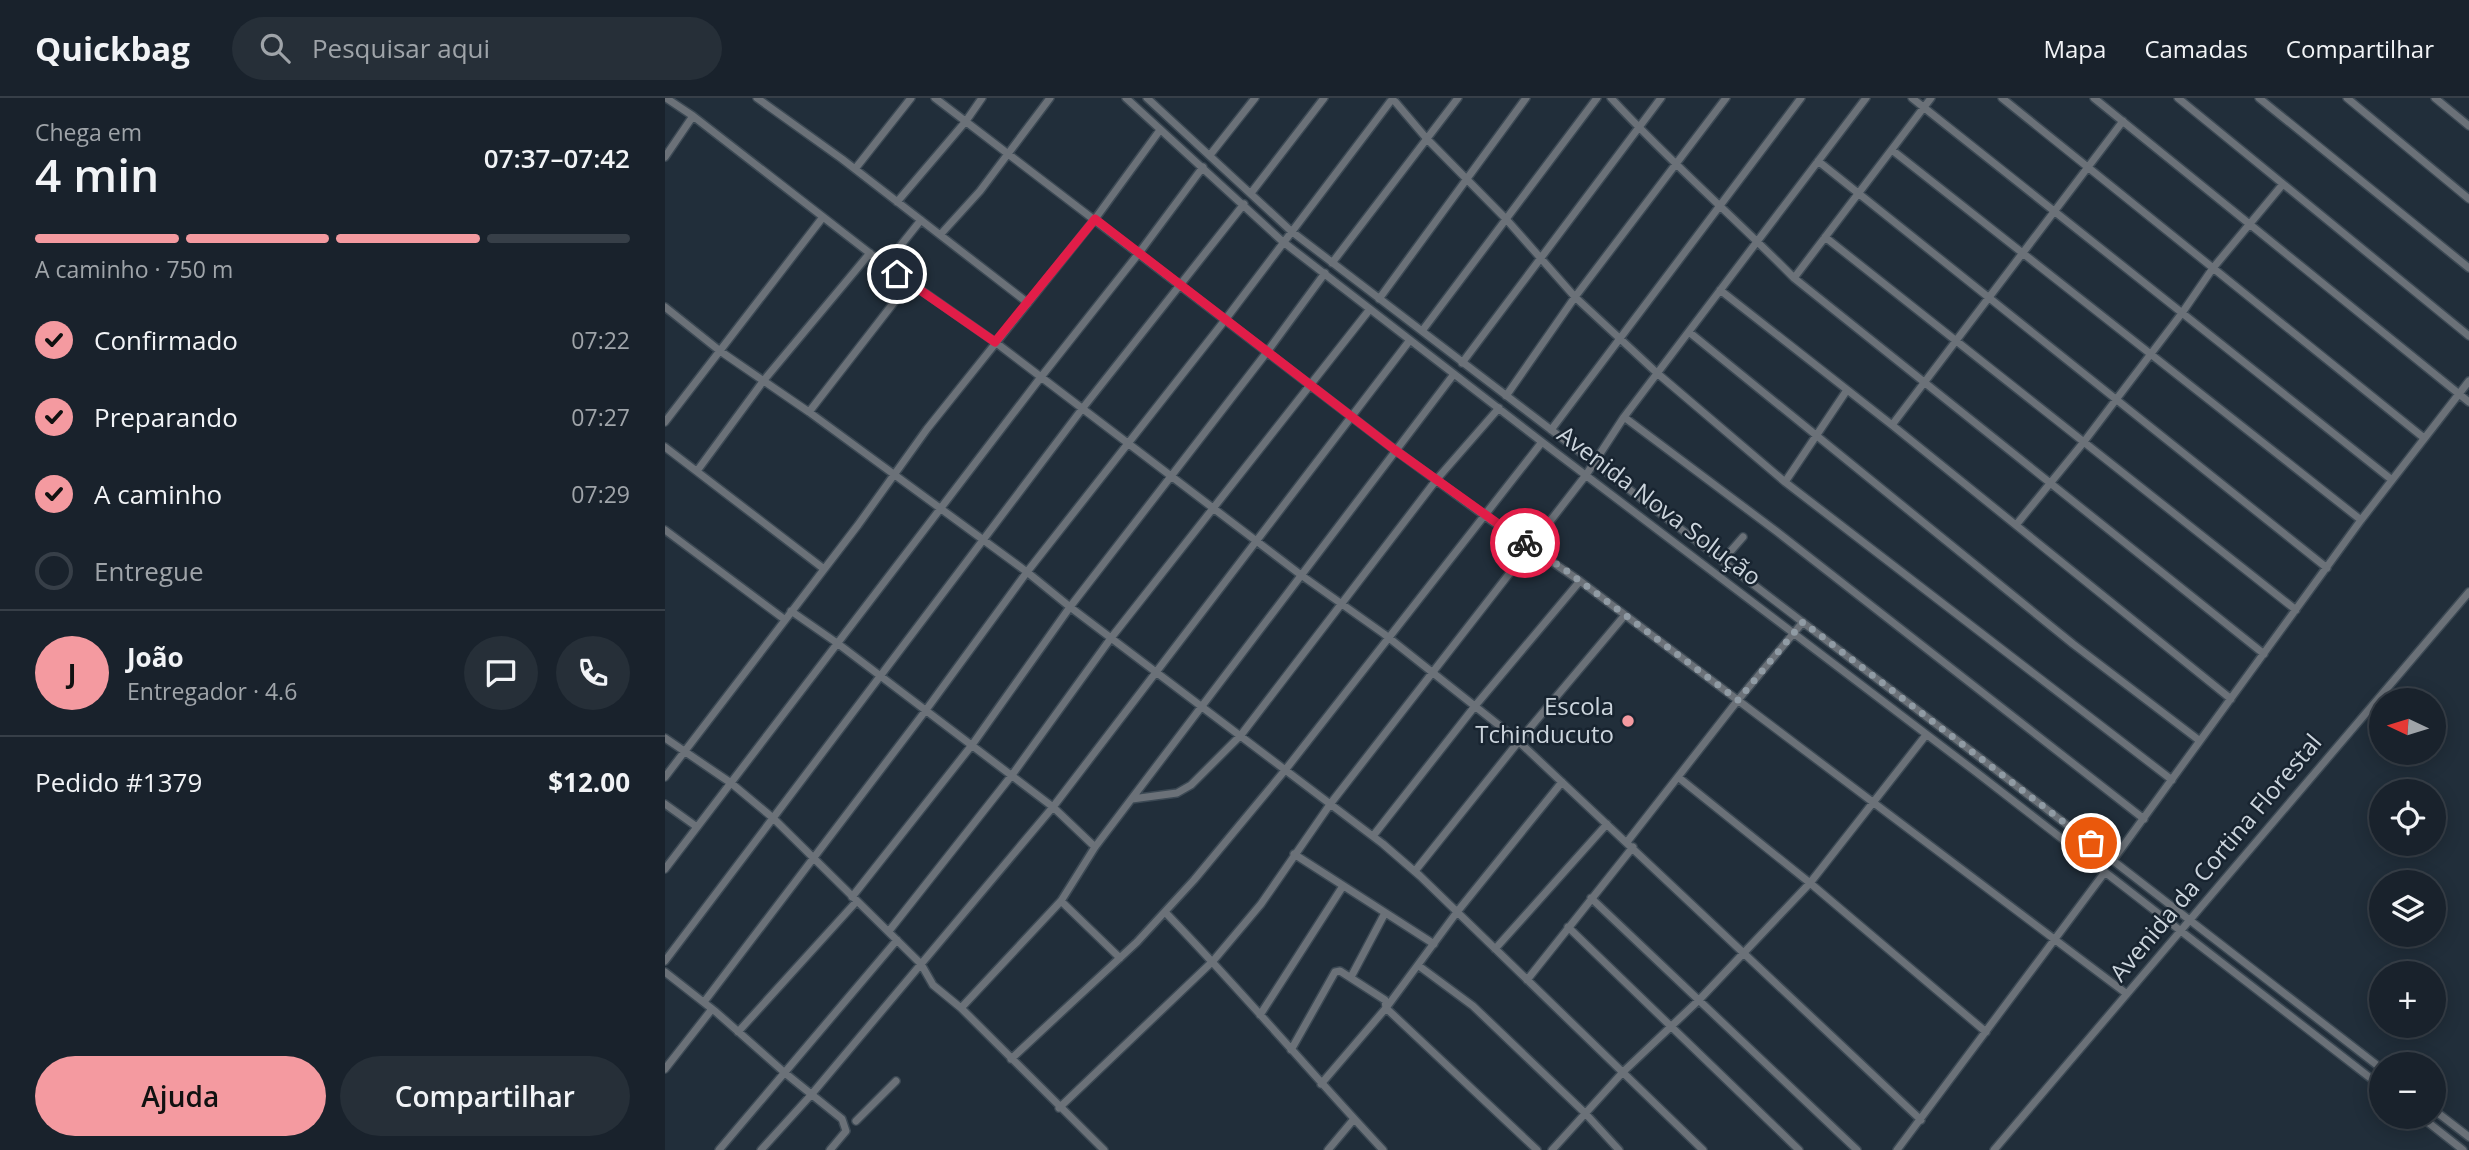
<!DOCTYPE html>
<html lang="pt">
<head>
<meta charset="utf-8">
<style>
  body { margin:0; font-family:"Open Sans",sans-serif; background:#262f38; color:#f1f3f6; height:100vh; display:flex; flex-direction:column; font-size:26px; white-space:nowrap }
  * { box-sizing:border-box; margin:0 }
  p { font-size:23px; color:#9fa4a9 }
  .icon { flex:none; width:38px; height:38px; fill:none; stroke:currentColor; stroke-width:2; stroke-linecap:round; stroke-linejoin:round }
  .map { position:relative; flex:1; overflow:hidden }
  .details { display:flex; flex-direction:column; background:#19222c; width:665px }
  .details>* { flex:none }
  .needle { width:46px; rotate:274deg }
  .tools { position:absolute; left:1704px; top:590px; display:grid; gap:14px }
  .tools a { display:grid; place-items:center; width:77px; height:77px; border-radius:50%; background:#19222c; box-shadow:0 4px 18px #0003,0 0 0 2px #373f48; font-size:35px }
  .pin { position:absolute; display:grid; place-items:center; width:60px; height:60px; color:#fff; margin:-30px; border:4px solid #fff; border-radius:50%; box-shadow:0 2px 7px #0007 }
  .courier { position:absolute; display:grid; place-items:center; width:70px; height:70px; margin:-35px; border:5px solid #e11d48; border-radius:50%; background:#fff; color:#222; box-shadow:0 2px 9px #0007 }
  .head em { font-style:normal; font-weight:600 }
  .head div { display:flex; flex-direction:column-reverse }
  .head { display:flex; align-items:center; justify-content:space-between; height:119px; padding:0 35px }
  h1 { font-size:46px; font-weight:600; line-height:52px }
  .bar { display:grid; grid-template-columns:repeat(4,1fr); gap:10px 7px; align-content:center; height:84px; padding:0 35px }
  .bar i { height:9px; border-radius:5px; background:#373f48 }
  .bar .active { background:#f49aa0 }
  .bar p { grid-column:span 4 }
  .line { display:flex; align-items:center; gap:18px; padding:0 35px; border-top:2px solid #373f48 }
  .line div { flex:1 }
  .round { display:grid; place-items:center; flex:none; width:74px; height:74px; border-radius:37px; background:#262f38 }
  ol { padding:0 35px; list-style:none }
  li { display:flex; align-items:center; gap:21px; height:77px }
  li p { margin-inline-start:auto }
  li .icon { padding:7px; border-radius:50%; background:#f49aa0; color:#111; stroke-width:4 }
  li:last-child { color:#9fa4a9 }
  li i { width:38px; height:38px; border:4px solid #373f48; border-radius:50% }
  .primary-button { display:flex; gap:14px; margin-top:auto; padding:14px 35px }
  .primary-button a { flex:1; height:80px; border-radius:42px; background:#f49aa0; color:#111; font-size:28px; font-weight:600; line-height:80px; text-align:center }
  .primary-button a+a { background:#262f38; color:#f1f3f6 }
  header { display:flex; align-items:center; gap:42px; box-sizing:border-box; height:98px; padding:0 35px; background:#19222c; border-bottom:2px solid #373f48 }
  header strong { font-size:33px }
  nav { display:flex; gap:38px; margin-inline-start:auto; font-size:24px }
  .search { width:490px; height:63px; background:#262f38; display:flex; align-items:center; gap:18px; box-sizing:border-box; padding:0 24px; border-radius:38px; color:#9fa4a9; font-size:26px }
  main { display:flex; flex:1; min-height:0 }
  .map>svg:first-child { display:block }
</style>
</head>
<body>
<header>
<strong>Quickbag</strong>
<div class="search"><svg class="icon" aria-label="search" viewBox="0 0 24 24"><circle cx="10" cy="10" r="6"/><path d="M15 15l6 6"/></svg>Pesquisar aqui</div>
<nav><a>Mapa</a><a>Camadas</a><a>Compartilhar</a></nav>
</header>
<main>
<section class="details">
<div class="head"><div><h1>4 min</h1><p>Chega em</p></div><em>07:37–07:42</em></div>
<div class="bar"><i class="active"></i><i class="active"></i><i class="active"></i><i></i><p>A caminho · 750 m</p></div>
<ol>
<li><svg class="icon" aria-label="check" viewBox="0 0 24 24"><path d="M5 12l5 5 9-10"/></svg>Confirmado<p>07:22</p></li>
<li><svg class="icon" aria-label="check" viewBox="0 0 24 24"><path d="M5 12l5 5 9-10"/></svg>Preparando<p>07:27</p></li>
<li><svg class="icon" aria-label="check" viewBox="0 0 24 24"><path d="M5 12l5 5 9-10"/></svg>A caminho<p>07:29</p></li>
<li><i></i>Entregue</li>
</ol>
<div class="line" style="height:126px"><b class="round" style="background:#f49aa0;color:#111">J</b><div><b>João</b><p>Entregador · 4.6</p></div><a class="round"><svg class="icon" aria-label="chat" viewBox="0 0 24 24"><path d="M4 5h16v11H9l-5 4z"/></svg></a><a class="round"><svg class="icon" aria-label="phone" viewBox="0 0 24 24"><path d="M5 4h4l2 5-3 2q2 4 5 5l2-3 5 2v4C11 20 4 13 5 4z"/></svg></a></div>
<div class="line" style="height:91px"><div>Pedido #1379</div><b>$12.00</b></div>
<div class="primary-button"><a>Ajuda</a><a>Compartilhar</a></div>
</section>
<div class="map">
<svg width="1804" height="1052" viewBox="0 0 1804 1052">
  <rect width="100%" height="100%" fill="#212e3a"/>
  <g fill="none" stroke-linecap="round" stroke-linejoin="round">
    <!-- minor casing -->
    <g stroke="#3c4954" stroke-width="10">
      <path id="minor" d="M1,0l27,18 192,149 110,77 306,233 83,59 131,104 406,382
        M92,0l85,61 186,144
        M270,0l460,352 90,66 95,65 547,413
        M461,0l156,143 260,201 434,330 406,315
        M482,0l144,133 692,529 399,309
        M727,0l35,41 79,80 69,78 82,76 128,109 387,298
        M946,0c58,63 123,119 183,180l470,376
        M1247,0l480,382
        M1337,0l422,340
        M1429,0l375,304
        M1513,0l291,238
        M1594,0l210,170
        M1682,0l122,101
        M1770,0l34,28
        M1227,52l469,370
        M545,57l45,-57
        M0,59l28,-41
        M1153,63l509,407
        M190,71l56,-71
        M586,95l73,-95
        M232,104l69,-81 16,-23
        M275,137l40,-44 70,-93
        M1160,139l471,373
        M667,165l126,-165
        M220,167l36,-45
        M1129,180l137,-180
        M1055,192l172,135 339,274
        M714,201l147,-201
        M0,209l55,44 89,61 218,160 43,35 313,237 37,32 283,274
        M757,233l175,-233
        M1024,234l384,312 127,97
        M797,265l199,-265
        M841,298l69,-99 151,-199
        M144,314l100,-129
        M959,319l152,114 368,288
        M0,324l158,-205
        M1227,327l231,-304
        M886,332l250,-332
        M0,349l159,122
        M32,373l67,-91 106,-127
        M1120,384l62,-92
        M1351,427l67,-82 99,-130 31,-45 70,-84
        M0,432l119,89
        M1057,463l21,-24
        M126,513l46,32 216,164 42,40
        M0,640l66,45 42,35 148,146 12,21 28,23 143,142
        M0,679l193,-252 69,-96 168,-210 65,-89
        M1013,679l132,106 176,149
        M467,701l45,-6 14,-8 50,-50 196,-256 62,-71
        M0,706l32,23
        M708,738l102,-130 105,-125
        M962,744l111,-142 65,-78
        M629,756l140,90
        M1448,762l248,-340 108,-139
        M0,771l376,-492 98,-124 64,-86
        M750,773l104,-130 106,-126
        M187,799l120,-152 98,-138 197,-255 58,-79
        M926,800l266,252
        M396,803l59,57
        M500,814c75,77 144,159 218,238
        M903,829l231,223
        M224,833l123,-156 99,-137 259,-329
        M830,851l112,-125
        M0,863l417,-552 162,-205
        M754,868l54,40 112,107 34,37
        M0,874l51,40 69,61 57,46 4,12 -16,19
        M686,879l34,-64
        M862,882l106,-133
        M39,904l222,-292 101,-138 198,-252 168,-222
        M296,910l100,-107 34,-54 359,-473
        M595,917l83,-129
        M73,934l118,-130
        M626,952l44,-78 5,-1 45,29 1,8 151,142
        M346,961l126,-117 57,-62 92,-111 256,-327
        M0,971l47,-60
        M656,986l65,-76 71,-96 105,-130
        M394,1010l154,-147 48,-57 70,-101 255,-328 38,-58 242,-319
        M1769,1012l35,27
        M1755,1018l43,34
        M191,1023l40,-40
        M54,1052l178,-210
        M96,1052l50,-55 242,-288 357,-467
        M663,1052l26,-31
        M887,1052l71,-78 77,-73 110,-116 116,-148
        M1232,1052l208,-278
        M1329,1052l475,-558"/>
    </g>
    <!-- minor -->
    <use href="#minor" stroke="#6b7178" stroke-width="7"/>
  </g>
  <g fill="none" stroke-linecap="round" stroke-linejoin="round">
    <!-- done -->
    <path stroke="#909ba4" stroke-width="7" stroke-dasharray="0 12.6" d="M860,445l39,26 174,131 65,-78 288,221"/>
    <!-- route -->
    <path stroke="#e11d48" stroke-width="9" d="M232,176l98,68 100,-123 300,231 130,93"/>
  </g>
  <!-- markers -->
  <circle fill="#f49aa0" stroke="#182430" stroke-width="2.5" cx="963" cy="623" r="7"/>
  <g text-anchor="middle" stroke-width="5" stroke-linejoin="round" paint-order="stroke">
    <!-- street labels -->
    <g font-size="24" fill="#ccd5dd" stroke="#182430">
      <text transform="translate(994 408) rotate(37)" y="8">Avenida Nova Solução</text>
      <text transform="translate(1551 760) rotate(-50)" y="8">Avenida da Cortina Florestal</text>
    </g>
    <!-- poi labels -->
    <g font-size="24" fill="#ccd5dd" stroke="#182430" text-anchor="end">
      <text x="949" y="617">Escola<tspan x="949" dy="28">Tchinducuto</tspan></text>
    </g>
  </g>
</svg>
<div class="tools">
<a><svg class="needle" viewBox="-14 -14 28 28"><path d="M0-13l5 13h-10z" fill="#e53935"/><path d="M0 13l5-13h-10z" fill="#9fa4a9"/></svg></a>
<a><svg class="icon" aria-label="locate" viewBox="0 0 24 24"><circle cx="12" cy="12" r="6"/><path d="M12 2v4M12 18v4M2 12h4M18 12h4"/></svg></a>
<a><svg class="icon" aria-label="layers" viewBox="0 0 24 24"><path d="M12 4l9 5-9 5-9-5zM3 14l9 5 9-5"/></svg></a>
<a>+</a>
<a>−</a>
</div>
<div class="pin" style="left:1426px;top:745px;background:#ea580c"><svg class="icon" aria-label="bag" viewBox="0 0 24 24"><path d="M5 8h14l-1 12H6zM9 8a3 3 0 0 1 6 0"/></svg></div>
<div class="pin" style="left:232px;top:176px;background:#1f2937"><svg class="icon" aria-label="home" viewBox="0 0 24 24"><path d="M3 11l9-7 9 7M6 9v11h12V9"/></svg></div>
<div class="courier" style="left:860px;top:445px"><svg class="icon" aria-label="bike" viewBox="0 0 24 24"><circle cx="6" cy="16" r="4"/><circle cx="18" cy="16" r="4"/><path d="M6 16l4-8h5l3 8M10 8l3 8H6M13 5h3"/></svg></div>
</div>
</main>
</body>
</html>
